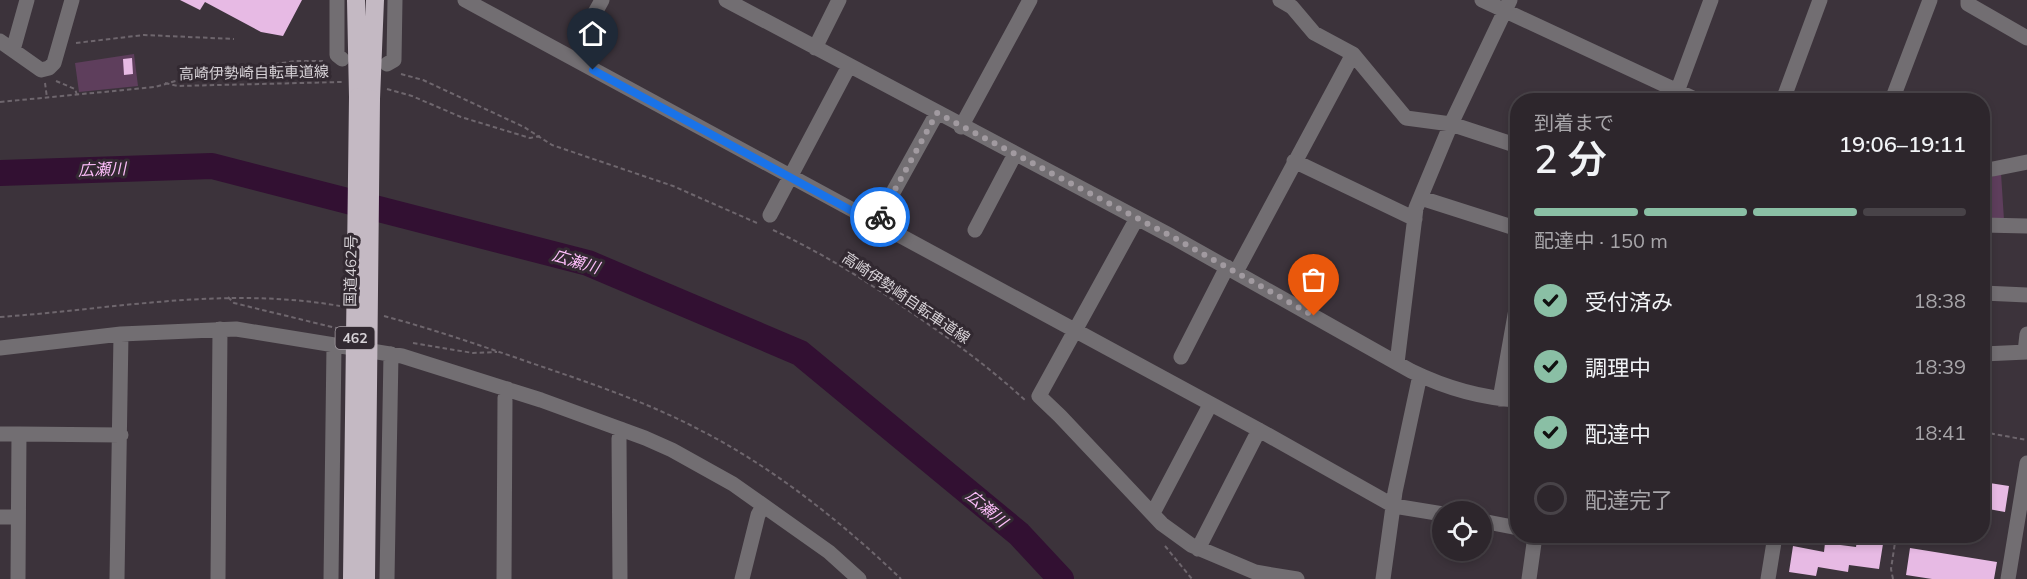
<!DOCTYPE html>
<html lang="ja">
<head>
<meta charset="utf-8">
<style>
  body { margin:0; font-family:Mulish,"Noto Sans JP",sans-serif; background:#393238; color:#f1f3f6; height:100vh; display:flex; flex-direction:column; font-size:22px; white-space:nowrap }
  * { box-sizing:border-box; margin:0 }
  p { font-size:20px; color:#a7a5a9 }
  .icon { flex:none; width:33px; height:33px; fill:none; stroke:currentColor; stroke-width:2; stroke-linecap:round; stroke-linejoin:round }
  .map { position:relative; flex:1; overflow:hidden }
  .details { position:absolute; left:1510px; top:93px; width:480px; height:450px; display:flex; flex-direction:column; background:#2d262c; border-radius:24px; box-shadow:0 3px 9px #0003,0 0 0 2px #484348 }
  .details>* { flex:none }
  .fabs { position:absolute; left:1432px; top:501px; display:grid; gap:12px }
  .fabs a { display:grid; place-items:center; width:60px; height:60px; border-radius:50%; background:#2d262c; box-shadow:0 3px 9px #0003,0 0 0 2px #484348; font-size:30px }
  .pin { position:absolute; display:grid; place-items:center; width:51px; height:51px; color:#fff; margin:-62px -26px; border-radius:50% 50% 50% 0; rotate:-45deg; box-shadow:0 0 6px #0007 }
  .pin .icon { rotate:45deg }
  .courier { position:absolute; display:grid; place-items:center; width:60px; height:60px; margin:-30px; border:4px solid #1a73e8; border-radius:50%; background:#fff; color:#222; box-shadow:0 2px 8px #0007 }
  .summary em { font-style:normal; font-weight:600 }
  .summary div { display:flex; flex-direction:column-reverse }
  .summary { display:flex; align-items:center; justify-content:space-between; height:102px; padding:0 24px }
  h1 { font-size:39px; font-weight:600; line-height:45px }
  .bar { display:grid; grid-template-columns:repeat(4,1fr); gap:9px 6px; align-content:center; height:72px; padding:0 24px }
  .bar i { height:8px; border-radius:4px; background:#484348 }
  .bar .active { background:#8abfa5 }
  .bar p { grid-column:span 4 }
  ol { padding:0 24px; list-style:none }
  li { display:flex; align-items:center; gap:18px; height:66px }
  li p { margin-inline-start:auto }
  li .icon { padding:6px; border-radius:50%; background:#8abfa5; color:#111; stroke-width:4 }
  li:last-child { color:#a7a5a9 }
  li i { width:33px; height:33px; border:3px solid #484348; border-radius:50% }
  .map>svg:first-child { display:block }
</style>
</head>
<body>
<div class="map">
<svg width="2027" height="579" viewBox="0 0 2027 579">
  <rect width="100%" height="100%" fill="#3c333b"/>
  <!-- green -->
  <path fill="#5e3e5c" d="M134,54l4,32 -59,6 -4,-29z
    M2001,173l3,47 -21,-1v-38z"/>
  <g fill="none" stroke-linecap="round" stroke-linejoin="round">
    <!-- river -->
    <path stroke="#321032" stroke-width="26" d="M0,173l212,-7 376,97 212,90 219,181 42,45"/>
  </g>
  <!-- building -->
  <path fill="#e7bae4" d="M180,0h122l-19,36 -22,-4 -56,-30 -5,8z
    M132,58l1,16 -9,1 -1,-16z
    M1983,482l26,4 -4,26 -22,-4z
    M1857,540l26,4 -4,25 -30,-4 -1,7 -30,-5 -2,9 -27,-4 4,-26 31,6 1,-9 31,4z
    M1910,548l87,14 -3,17h-62l-26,-4z"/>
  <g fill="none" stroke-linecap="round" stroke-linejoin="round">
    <!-- path -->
    <path stroke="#6e666d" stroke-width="2" stroke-dasharray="4.5 3" stroke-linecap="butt" d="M76,43l68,-8 90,4
      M401,74l22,6 101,47 28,18 121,41 84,37
      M56,81l19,8 2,6
      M45,83l2,15
      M165,83l13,3 164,-4
      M387,89l25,7 49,21 69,21 10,-2
      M0,102l155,-15 38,-11 103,-15h27
      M773,230c47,22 91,49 133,79 43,29 82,57 120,92
      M228,297l6,6 106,26
      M384,316c52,14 104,32 156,50 53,18 106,36 156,62 74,37 146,94 205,151
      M0,317c114,-8 226,-31 340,-11
      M413,343l60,10 24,-1
      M1983,432l44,8
      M1165,546l27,33
      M1893,579l-2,-10 5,-33"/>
    <!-- minor -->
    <path stroke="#726e72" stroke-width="15" d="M337,0v55l5,4
      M465,0l794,430 135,76 49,8
      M726,0l445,236 240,135c35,17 68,27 107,29
      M1280,0l12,7 22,26 39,21
      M1482,0l215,100
      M1968,0v4l59,34
      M592,18l10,-18
      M0,41l41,29 8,-2 5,-5 18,-63
      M815,48l24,-48
      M13,50l14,-50
      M387,64l7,-4 1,-60
      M1674,100l37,-100
      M1783,100l37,-100
      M1892,100l38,-100
      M961,127l69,-127
      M1294,161l121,58
      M1983,171l44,-9
      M1421,198l97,31
      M770,215l79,-149
      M1137,218l-98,178 21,20 102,108 29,21 64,27 42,7
      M876,223l61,-110
      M1983,225l44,1
      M975,230l40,-76
      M1236,272l117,-218 53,64 45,6 67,22
      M1983,293l44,2
      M0,348l121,-14 115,-5 166,27 139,44 104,38 27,12 61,34 96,68 30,27
      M2025,352l2,-18
      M1983,354l44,-2
      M1181,357l46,-90
      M1397,363l19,-155 35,-84 59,-124
      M1500,399l18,-101
      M0,434h19l-1,145
      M19,434l102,1
      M1153,513l57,-108
      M0,517h18
      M1482,521l36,7
      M1198,549l61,-119
      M117,579l4,-245
      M218,579l2,-250
      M331,579l3,-234
      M387,579l4,-225
      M504,579l1,-181 3,-9
      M620,579l-1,-140 2,-10
      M742,579l16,-64 5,-9
      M1383,579l12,-87 25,-117
      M1529,579l6,-43
      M1768,579l7,-43
      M2008,579l19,-116"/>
    <!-- highway -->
    <path stroke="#c4b9c3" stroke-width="18" d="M356,0l2,97
      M371,99l4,-99"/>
    <!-- highway-bridge -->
    <path stroke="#c4b9c3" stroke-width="18" d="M352,579l6,-482
      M366,579l5,-480"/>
  </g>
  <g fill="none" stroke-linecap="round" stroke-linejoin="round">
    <!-- done -->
    <path stroke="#a19aa0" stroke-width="6" stroke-dasharray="0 10.8" d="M880,217l57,-104 234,123 143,80"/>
    <!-- route -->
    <path stroke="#1a73e8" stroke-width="8" d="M593,70l283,154 4,-7"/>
  </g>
  <g text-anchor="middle" stroke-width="6" stroke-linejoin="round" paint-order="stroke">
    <!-- shield labels -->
    <rect fill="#322931" stroke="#a69fa5" stroke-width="1.5" x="335.5" y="327" width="39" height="22" rx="4.5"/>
    <g font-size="14" font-weight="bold" fill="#d7d2d7">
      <text x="355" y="343">462</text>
    </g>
    <!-- street labels -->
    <g font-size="15" fill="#d7d2d7" stroke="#322931">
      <text transform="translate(254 73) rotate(-1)" y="5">高崎伊勢崎自転車道線</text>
      <text transform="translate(351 271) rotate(-89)" y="5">国道462号</text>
      <text transform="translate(906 298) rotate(34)" y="5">高崎伊勢崎自転車道線</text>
    </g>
    <!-- water labels -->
    <g font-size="16" font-style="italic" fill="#fcbdf9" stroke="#322931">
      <text transform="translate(102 169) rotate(-2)" y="6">広瀬川</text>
      <text transform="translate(576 261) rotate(17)" y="6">広瀬川</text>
      <text transform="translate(987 508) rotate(40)" y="6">広瀬川</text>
    </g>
  </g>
</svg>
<div class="fabs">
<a><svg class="icon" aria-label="locate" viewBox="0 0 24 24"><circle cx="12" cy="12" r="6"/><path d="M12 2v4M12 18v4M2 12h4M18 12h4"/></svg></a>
</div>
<div class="pin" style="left:1314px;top:316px;background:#ea580c"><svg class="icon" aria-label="bag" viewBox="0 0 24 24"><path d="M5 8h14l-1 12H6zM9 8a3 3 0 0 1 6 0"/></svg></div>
<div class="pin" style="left:593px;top:70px;background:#1f2937"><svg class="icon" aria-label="home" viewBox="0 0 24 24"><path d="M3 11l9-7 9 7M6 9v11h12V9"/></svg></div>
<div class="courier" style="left:880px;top:217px"><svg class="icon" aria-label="bike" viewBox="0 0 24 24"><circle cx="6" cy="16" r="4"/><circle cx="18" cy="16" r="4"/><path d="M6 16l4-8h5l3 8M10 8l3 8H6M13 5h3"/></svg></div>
<section class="details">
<div class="summary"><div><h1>2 分</h1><p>到着まで</p></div><em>19:06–19:11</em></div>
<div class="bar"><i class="active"></i><i class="active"></i><i class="active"></i><i></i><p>配達中 · 150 m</p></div>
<ol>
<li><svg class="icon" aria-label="check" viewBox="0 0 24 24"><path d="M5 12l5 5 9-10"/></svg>受付済み<p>18:38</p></li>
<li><svg class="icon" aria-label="check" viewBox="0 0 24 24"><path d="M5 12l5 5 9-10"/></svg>調理中<p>18:39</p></li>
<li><svg class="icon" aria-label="check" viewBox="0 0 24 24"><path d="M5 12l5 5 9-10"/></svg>配達中<p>18:41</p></li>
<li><i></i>配達完了</li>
</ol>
</section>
</div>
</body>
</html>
